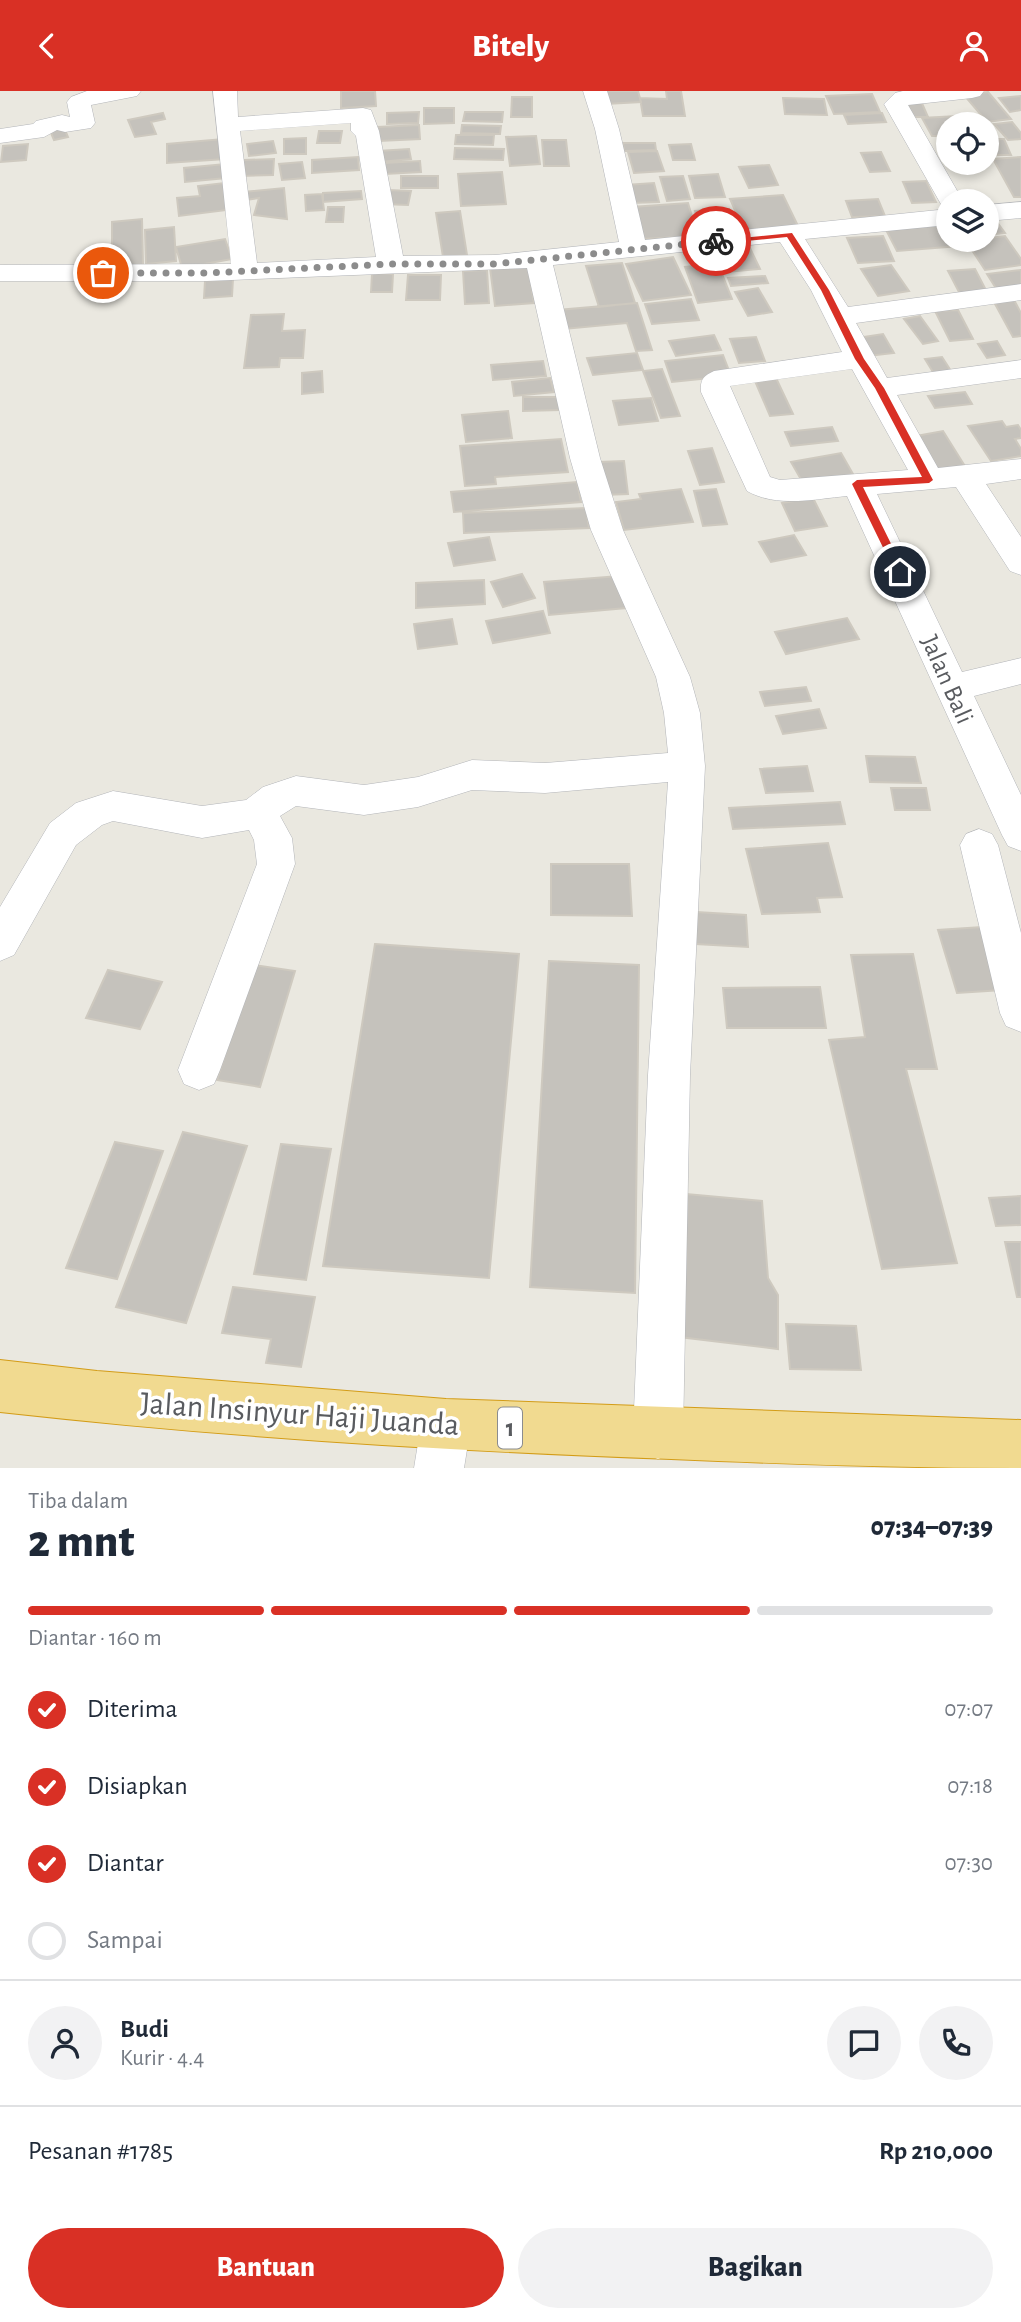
<!DOCTYPE html>
<html lang="id">
<head>
<meta charset="utf-8">
<style>
  body { margin:0; font-family:"Alegreya Sans",sans-serif; background:#f2f2f3; color:#1f2937; height:100vh; display:flex; flex-direction:column; font-size:26px; white-space:nowrap }
  * { box-sizing:border-box; margin:0 }
  p { font-size:23px; color:#747a83 }
  .icon { flex:none; width:38px; height:38px; fill:none; stroke:currentColor; stroke-width:2; stroke-linecap:round; stroke-linejoin:round }
  .map { position:relative; height:1377px; overflow:hidden }
  .sheet { display:flex; flex-direction:column; background:#fff; flex:1 }
  .sheet>* { flex:none }
  .controls { position:absolute; left:936px; top:21px; display:grid; gap:14px }
  .controls a { display:grid; place-items:center; width:63px; height:63px; border-radius:50%; background:#fff; box-shadow:0 4px 10px #0003; font-size:35px }
  .pin { position:absolute; display:grid; place-items:center; width:60px; height:60px; color:#fff; margin:-30px; border:4px solid #fff; border-radius:50%; box-shadow:0 2px 7px #0007 }
  .courier { position:absolute; display:grid; place-items:center; width:70px; height:70px; margin:-35px; border:5px solid #d93025; border-radius:50%; background:#fff; color:#222; box-shadow:0 2px 9px #0007 }
  .headline em { font-style:normal; font-weight:800 }
  .headline div { display:flex; flex-direction:column-reverse }
  .headline { display:flex; align-items:center; justify-content:space-between; height:119px; padding:0 28px }
  h1 { font-size:46px; font-weight:800; line-height:52px }
  .bar { display:grid; grid-template-columns:repeat(4,1fr); gap:10px 7px; align-content:center; height:84px; padding:0 28px }
  .bar i { height:9px; border-radius:5px; background:#e0e1e3 }
  .bar .current { background:#d93025 }
  .bar p { grid-column:span 4 }
  .line { display:flex; align-items:center; gap:18px; padding:0 28px; border-top:2px solid #e0e1e3 }
  .line div { flex:1 }
  .round { display:grid; place-items:center; flex:none; width:74px; height:74px; border-radius:37px; background:#f2f2f3 }
  ol { padding:0 28px; list-style:none }
  li { display:flex; align-items:center; gap:21px; height:77px }
  li p { margin-inline-start:auto }
  li .icon { padding:7px; border-radius:50%; background:#d93025; color:#fff; stroke-width:4 }
  li:last-child { color:#747a83 }
  li i { width:38px; height:38px; border:4px solid #e0e1e3; border-radius:50% }
  .action { display:flex; gap:14px; margin-top:auto; padding:14px 28px }
  .action a { flex:1; height:80px; border-radius:42px; background:#d93025; color:#fff; font-size:28px; font-weight:800; line-height:80px; text-align:center }
  .action a+a { background:#f2f2f3; color:#1f2937 }
  header { display:flex; justify-content:space-between; align-items:center; height:91px; padding:0 28px; background:#d93025; color:#fff; font-size:32px; font-weight:800 }
  .map>svg:first-child { display:block }
</style>
</head>
<body>
<header><svg class="icon" aria-label="back" viewBox="0 0 24 24"><path d="M15 5l-7 7 7 7"/></svg>Bitely<svg class="icon" aria-label="person" viewBox="0 0 24 24"><circle cx="12" cy="8" r="4"/><path d="M4 21q1-7 8-7t8 7"/></svg></header>
<div class="map">
<svg width="1021" height="1377" viewBox="0 0 1021 1377">
  <rect width="100%" height="100%" fill="#eae8e0"/>
  <!-- building -->
  <path fill="#c5c2bc" stroke="#cec9bf" stroke-width="2" d="M341,0h34l1,15 -35,2z
    M602,0h36l3,11 -35,2z
    M666,0h15l4,25h-42l-3,-18 27,1z
    M988,1l23,27 -24,3 -23,-27z
    M872,3l8,18 -46,2 -8,-18z
    M1021,5v14l-11,2 -11,-14z
    M512,6h20v20h-21z
    M783,7l41,1 3,16 -42,-1z
    M921,10l7,16h-20l-7,-15z
    M424,17h30v15l-30,1z
    M419,21l-1,11 -31,1v-11z
    M465,21h38l-1,10 -39,-1z
    M163,22l2,6 -14,3 5,12 -21,3 -7,-17z
    M882,22l4,9 -38,2 -4,-9z
    M977,24l5,9h-34v19l-10,-7h-6l-10,-18z
    M1012,31l9,11v6l-13,1 -14,-16z
    M62,32l6,14 -14,3 -6,-14z
    M419,34l1,14 -41,2 -1,-14z
    M462,34l39,1 -1,8 -39,-1z
    M319,40h23l-2,12h-23z
    M456,44h38l-1,10 -38,-1z
    M536,45l4,28 -30,2 -4,-29z
    M306,47v16h-22v-15z
    M223,48l2,20 -58,4v-19z
    M987,48h17l7,16h-19z
    M542,49h24l3,26h-25z
    M273,50l3,12 -27,3 -2,-12z
    M623,52h32l1,7 -32,1z
    M28,53l-2,16 -25,2 2,-16z
    M691,53l4,16h-22l-4,-15z
    M455,57l49,1 -1,11 -49,-1z
    M409,58l2,10 -31,3 -2,-11z
    M657,60l7,20 -30,2 -6,-21z
    M881,61l9,19 -20,1 -9,-19z
    M358,66l1,13 -47,3v-13z
    M1021,66v40h-7l-21,-38z
    M274,68l-1,16 -32,1 3,-16z
    M420,70l1,11 -36,2 -1,-11z
    M302,71l3,16 -23,2 -3,-16z
    M225,73l1,14 -41,4 -1,-14z
    M769,74l9,20 -29,3 -10,-21z
    M502,81l4,32 -45,2 -3,-32z
    M718,83l7,23 -30,1 -6,-22z
    M401,85h37v12h-37z
    M683,85l7,23 -23,2 -7,-24z
    M926,90l10,21 -24,1 -9,-21z
    M224,92l3,27 -48,6 -2,-18 23,-2 -2,-10z
    M654,92l5,19 -28,1 -5,-18z
    M284,97l3,31 -33,-4 5,-17 -14,2 -1,-8z
    M387,99l24,1 -3,14 -25,-1z
    M361,100l1,8 -39,3v-9z
    M322,103l2,16 -18,1 -1,-16z
    M783,104l15,31 -54,5 -14,-32z
    M878,108l7,17 -33,1 -6,-16z
    M688,112l10,33 -57,3 -9,-32z
    M328,116h16l-1,15h-17z
    M729,118l7,18 -35,3 -6,-19z
    M460,120l7,44 -24,2 -7,-44z
    M142,128l1,46 -31,3v-46z
    M997,131l8,11 -18,2v-12z
    M947,132l1,17h8l3,6 -62,5 -12,-23z
    M174,136l2,34 -30,3 -1,-34z
    M883,145l11,25 -36,2 -11,-25z
    M1005,145l16,23v6l-36,5 -19,-29z
    M225,148l7,20 -50,9 -6,-21z
    M748,153l12,25 -34,3 -10,-25z
    M673,166l18,38 -48,6 -17,-37z
    M622,172l13,40 -36,4 -13,-41z
    M718,173l14,35 -34,4 -13,-36z
    M891,174l18,26 -31,5 -17,-27z
    M528,175l6,37 -39,3 -5,-38z
    M975,178l12,23 -27,2 -12,-23z
    M487,179l2,33 -24,1 -2,-33z
    M1021,179v18l-24,2 -10,-16z
    M372,183h21l-1,18h-21z
    M408,184h33l-1,25h-34z
    M765,185l3,7 -37,3 -3,-8z
    M233,188l-1,17 -28,2 1,-17z
    M758,197l14,24 -24,4 -13,-24z
    M691,208l8,21 -47,4 -7,-20z
    M1014,209l7,13v23l-8,1 -19,-35z
    M637,212l15,47 -16,1 -9,-28 -63,6 -6,-19z
    M958,219l15,29 -23,2 -15,-30z
    M284,223l-2,17 23,-1 -2,28h-23l-1,9 -35,1 7,-53z
    M920,225l18,25 -15,3 -19,-25z
    M883,243l11,19 -26,3 -11,-18z
    M714,244l7,15 -45,6 -7,-15z
    M756,246l9,24 -26,2 -9,-24z
    M997,250l8,14 -18,3 -9,-14z
    M637,262l6,17 -50,5 -6,-17z
    M723,264l8,21 -59,6 -7,-21z
    M942,266l11,17 -17,3 -11,-18z
    M543,270l3,15 -53,4 -2,-15z
    M662,278l18,47 -19,2 -18,-47z
    M322,280l1,21 -21,2v-21z
    M550,287l4,14 -40,4 -2,-14z
    M776,287l17,36 -23,2 -15,-35z
    M965,301l7,12 -37,4 -7,-12z
    M523,306h36l1,13 -37,1z
    M651,307l7,23 -39,4 -6,-24z
    M508,320l4,27 -46,4 -4,-27z
    M1002,330l4,6 12,-2 3,5v8l-6,1 6,10v7l-30,5 -23,-35z
    M832,336l6,14 -47,5 -6,-14z
    M943,340l25,40 -28,5 -24,-40z
    M561,348l7,33 -73,5 1,7 -31,2 -5,-40z
    M712,357l12,34 -24,3 -12,-34z
    M841,362l12,21 -50,9 -12,-21z
    M624,370l4,33 -25,1 -4,-33z
    M577,391l4,20 -127,10 -3,-20z
    M681,398l12,33 -69,8 -8,-28 25,-3 -2,-5z
    M716,398l11,35 -24,2 -9,-35z
    M813,407l14,28 -32,5 -13,-28z
    M586,417l3,20 -125,5 -1,-20z
    M794,444l12,20 -35,7 -12,-20z
    M489,446l6,23 -41,6 -6,-23z
    M522,483l13,24 -32,9 -12,-25z
    M619,485l7,32 -77,7 -5,-33z
    M484,489l1,24 -69,4v-25z
    M543,520l7,22 -57,10 -7,-22z
    M847,527l12,21 -73,15 -11,-22z
    M452,528l5,25 -39,5 -4,-25z
    M806,596l5,14 -46,5 -5,-14z
    M819,618l7,19 -43,6 -7,-18z
    M866,665l49,1 6,26 -51,-1z
    M807,675l6,25 -47,2 -6,-24z
    M891,697h35l4,22h-35z
    M840,711l5,22 -112,5 -4,-21z
    M828,752l14,54 -25,1 3,14 -58,2 -16,-65z
    M551,773h78l3,52 -81,-1z
    M696,821l50,3 2,32 -52,-3z
    M982,836l20,63 -45,3 -19,-63z
    M375,853l144,10 -30,324 -166,-12z
    M913,863l24,115h-31l51,194 -75,6 -53,-229 36,-3 -14,-82z
    M549,870l90,4 -4,328 -105,-6z
    M254,874l41,6 -35,116 -43,-7z
    M108,879l54,12 -22,47 -54,-11z
    M820,896l6,41h-99l-4,-40z
    M183,1041l64,14 -61,177 -70,-16z
    M115,1051l48,9 -46,128 -51,-11z
    M281,1053l50,5 -25,131 -52,-6z
    M675,1102l87,8 6,77 10,17v54l-107,-13z
    M1021,1105v29l-25,1 -7,-28z
    M1005,1151h16v55h-4z
    M233,1196l82,10 -14,70 -35,-4 5,-24 -49,-6z
    M786,1233l70,2 5,44 -71,-1z"/>
  <g fill="none" stroke-linecap="round" stroke-linejoin="round">
    <!-- minor casing -->
    <g stroke="#b3b5b9" stroke-width="1">
      <path id="minor" d="M87,0h54l-4,5 -46,9 4,18 -4,5 -26,4 -8,-2 -13,7 -44,6v-14l33,-5 3,-3 26,-6 8,2 -3,-15 4,-5z
        M213,0h24l1,26 125,-9 8,2 8,21 24,125 92,-1 124,-13 -24,-113 -12,-38h24l12,38 26,111 303,-31v16l-143,14 43,68 173,-23v16l-165,23 31,55 134,-18v18l-124,17 41,73 83,-9v20l-35,5 35,53v38l-11,-4 -54,-84 -79,7 85,178 59,-14v26l-47,12 47,99v56l-13,-5 -6,-11 -155,-339c-33,3 -70,12 -100,-5l-46,-99c-1,-12 2,-16 13,-21l128,-19 -31,-62 -31,-48 -227,23 47,193 23,72 67,147 10,36 5,53 -15,309 -7,359 -7,18 -18,7 -18,-7 -7,-18 15,-359 20,-293 -123,11 -73,-3 -54,17 -54,8 -68,-9 -16,10 12,22 3,26 -75,206 -6,14 -15,6 -15,-6 -6,-14 79,-206 -3,-24 -5,-10 -47,8 -89,-17 -11,4 -26,20 -62,110 -14,6v-54l50,-84 26,-20 37,-12 89,15 44,-6 17,-13 33,-11 68,9 54,-8 54,-17 73,3 123,-10 -4,-40 -8,-36 -65,-147 -21,-72 -43,-190 -320,13h-207v-16l231,-1zM351,32v8l5,5 20,121 -119,6 -17,-132zM852,278l56,101 -128,10 -10,-3 -40,-91z
        M903,0h81l-4,5 -8,2 -64,7 55,96h-15v7l-6,-2 -58,-102 11,-11z
        M1021,111v16l-34,3v-16z
        M979,738l13,5 6,11 23,88v99l-15,-6 -6,-13 -40,-168 6,-11z
        M446,1309l18,7 7,18 -7,43h-50l7,-43 7,-18z"/>
    </g>
    <!-- highway casing -->
    <g stroke="#d39c17" stroke-width="2">
      <path id="highway" d="M0,1269l97,11 349,28 575,21v48c-117,0 -233,-4 -350,-9 -224,-8 -448,-22 -671,-47z"/>
    </g>
    <!-- minor -->
    <use href="#minor" fill="#fff" fill-rule="evenodd"/>
    <!-- highway -->
    <use href="#highway" fill="#f1da90" fill-rule="evenodd"/>
  </g>
  <!-- route -->
  <path fill="#d93025" d="M792,142l37,57 35,69 20,29 49,92 -4,3 -66,4 42,85 -2,2 -8,-2 -43,-88 5,-4 65,-3 -47,-89 -20,-29 -34,-69 -34,-53 -71,7 -4,-3z"/>
  <g fill="none" stroke-linecap="round" stroke-linejoin="round">
    <!-- done -->
    <path stroke="#8c8c8c" stroke-width="7" stroke-dasharray="0 12.6" d="M103,182h104l184,-9h104l221,-23"/>
  </g>
  <g text-anchor="middle" stroke-width="7" stroke-linejoin="round" paint-order="stroke">
    <!-- shield labels -->
    <rect fill="#fff" stroke="#8b8c8f" stroke-width="2" x="498" y="1316.5" width="24" height="41" rx="5"/>
    <g font-size="24" font-weight="bold" fill="#595b5f">
      <text x="510" y="1345">1</text>
    </g>
    <!-- street labels -->
    <g font-size="26" fill="#595b5f" stroke="#fff">
      <text transform="translate(948 588) rotate(66)" y="9">Jalan Bali</text>
    </g>
    <!-- near-street labels -->
    <g font-size="32" fill="#595b5f" stroke="#fff">
      <text transform="translate(300 1322) rotate(4)" y="11">Jalan Insinyur Haji Juanda</text>
    </g>
  </g>
</svg>
<div class="controls">
<a><svg class="icon" aria-label="locate" viewBox="0 0 24 24"><circle cx="12" cy="12" r="6"/><path d="M12 2v4M12 18v4M2 12h4M18 12h4"/></svg></a>
<a><svg class="icon" aria-label="layers" viewBox="0 0 24 24"><path d="M12 4l9 5-9 5-9-5zM3 14l9 5 9-5"/></svg></a>
</div>
<div class="pin" style="left:103px;top:182px;background:#ea580c"><svg class="icon" aria-label="bag" viewBox="0 0 24 24"><path d="M5 8h14l-1 12H6zM9 8a3 3 0 0 1 6 0"/></svg></div>
<div class="pin" style="left:900px;top:481px;background:#1f2937"><svg class="icon" aria-label="home" viewBox="0 0 24 24"><path d="M3 11l9-7 9 7M6 9v11h12V9"/></svg></div>
<div class="courier" style="left:716px;top:150px"><svg class="icon" aria-label="bike" viewBox="0 0 24 24"><circle cx="6" cy="16" r="4"/><circle cx="18" cy="16" r="4"/><path d="M6 16l4-8h5l3 8M10 8l3 8H6M13 5h3"/></svg></div>
</div>
<section class="sheet">
<div class="headline"><div><h1>2 mnt</h1><p>Tiba dalam</p></div><em>07:34–07:39</em></div>
<div class="bar"><i class="current"></i><i class="current"></i><i class="current"></i><i></i><p>Diantar · 160 m</p></div>
<ol>
<li><svg class="icon" aria-label="check" viewBox="0 0 24 24"><path d="M5 12l5 5 9-10"/></svg>Diterima<p>07:07</p></li>
<li><svg class="icon" aria-label="check" viewBox="0 0 24 24"><path d="M5 12l5 5 9-10"/></svg>Disiapkan<p>07:18</p></li>
<li><svg class="icon" aria-label="check" viewBox="0 0 24 24"><path d="M5 12l5 5 9-10"/></svg>Diantar<p>07:30</p></li>
<li><i></i>Sampai</li>
</ol>
<div class="line" style="height:126px"><a class="round"><svg class="icon" aria-label="person" viewBox="0 0 24 24"><circle cx="12" cy="8" r="4"/><path d="M4 21q1-7 8-7t8 7"/></svg></a><div><b>Budi</b><p>Kurir · 4.4</p></div><a class="round"><svg class="icon" aria-label="chat" viewBox="0 0 24 24"><path d="M4 5h16v11H9l-5 4z"/></svg></a><a class="round"><svg class="icon" aria-label="phone" viewBox="0 0 24 24"><path d="M5 4h4l2 5-3 2q2 4 5 5l2-3 5 2v4C11 20 4 13 5 4z"/></svg></a></div>
<div class="line" style="height:91px"><div>Pesanan #1785</div><b>Rp 210,000</b></div>
<div class="action"><a>Bantuan</a><a>Bagikan</a></div>
</section>
</body>
</html>
